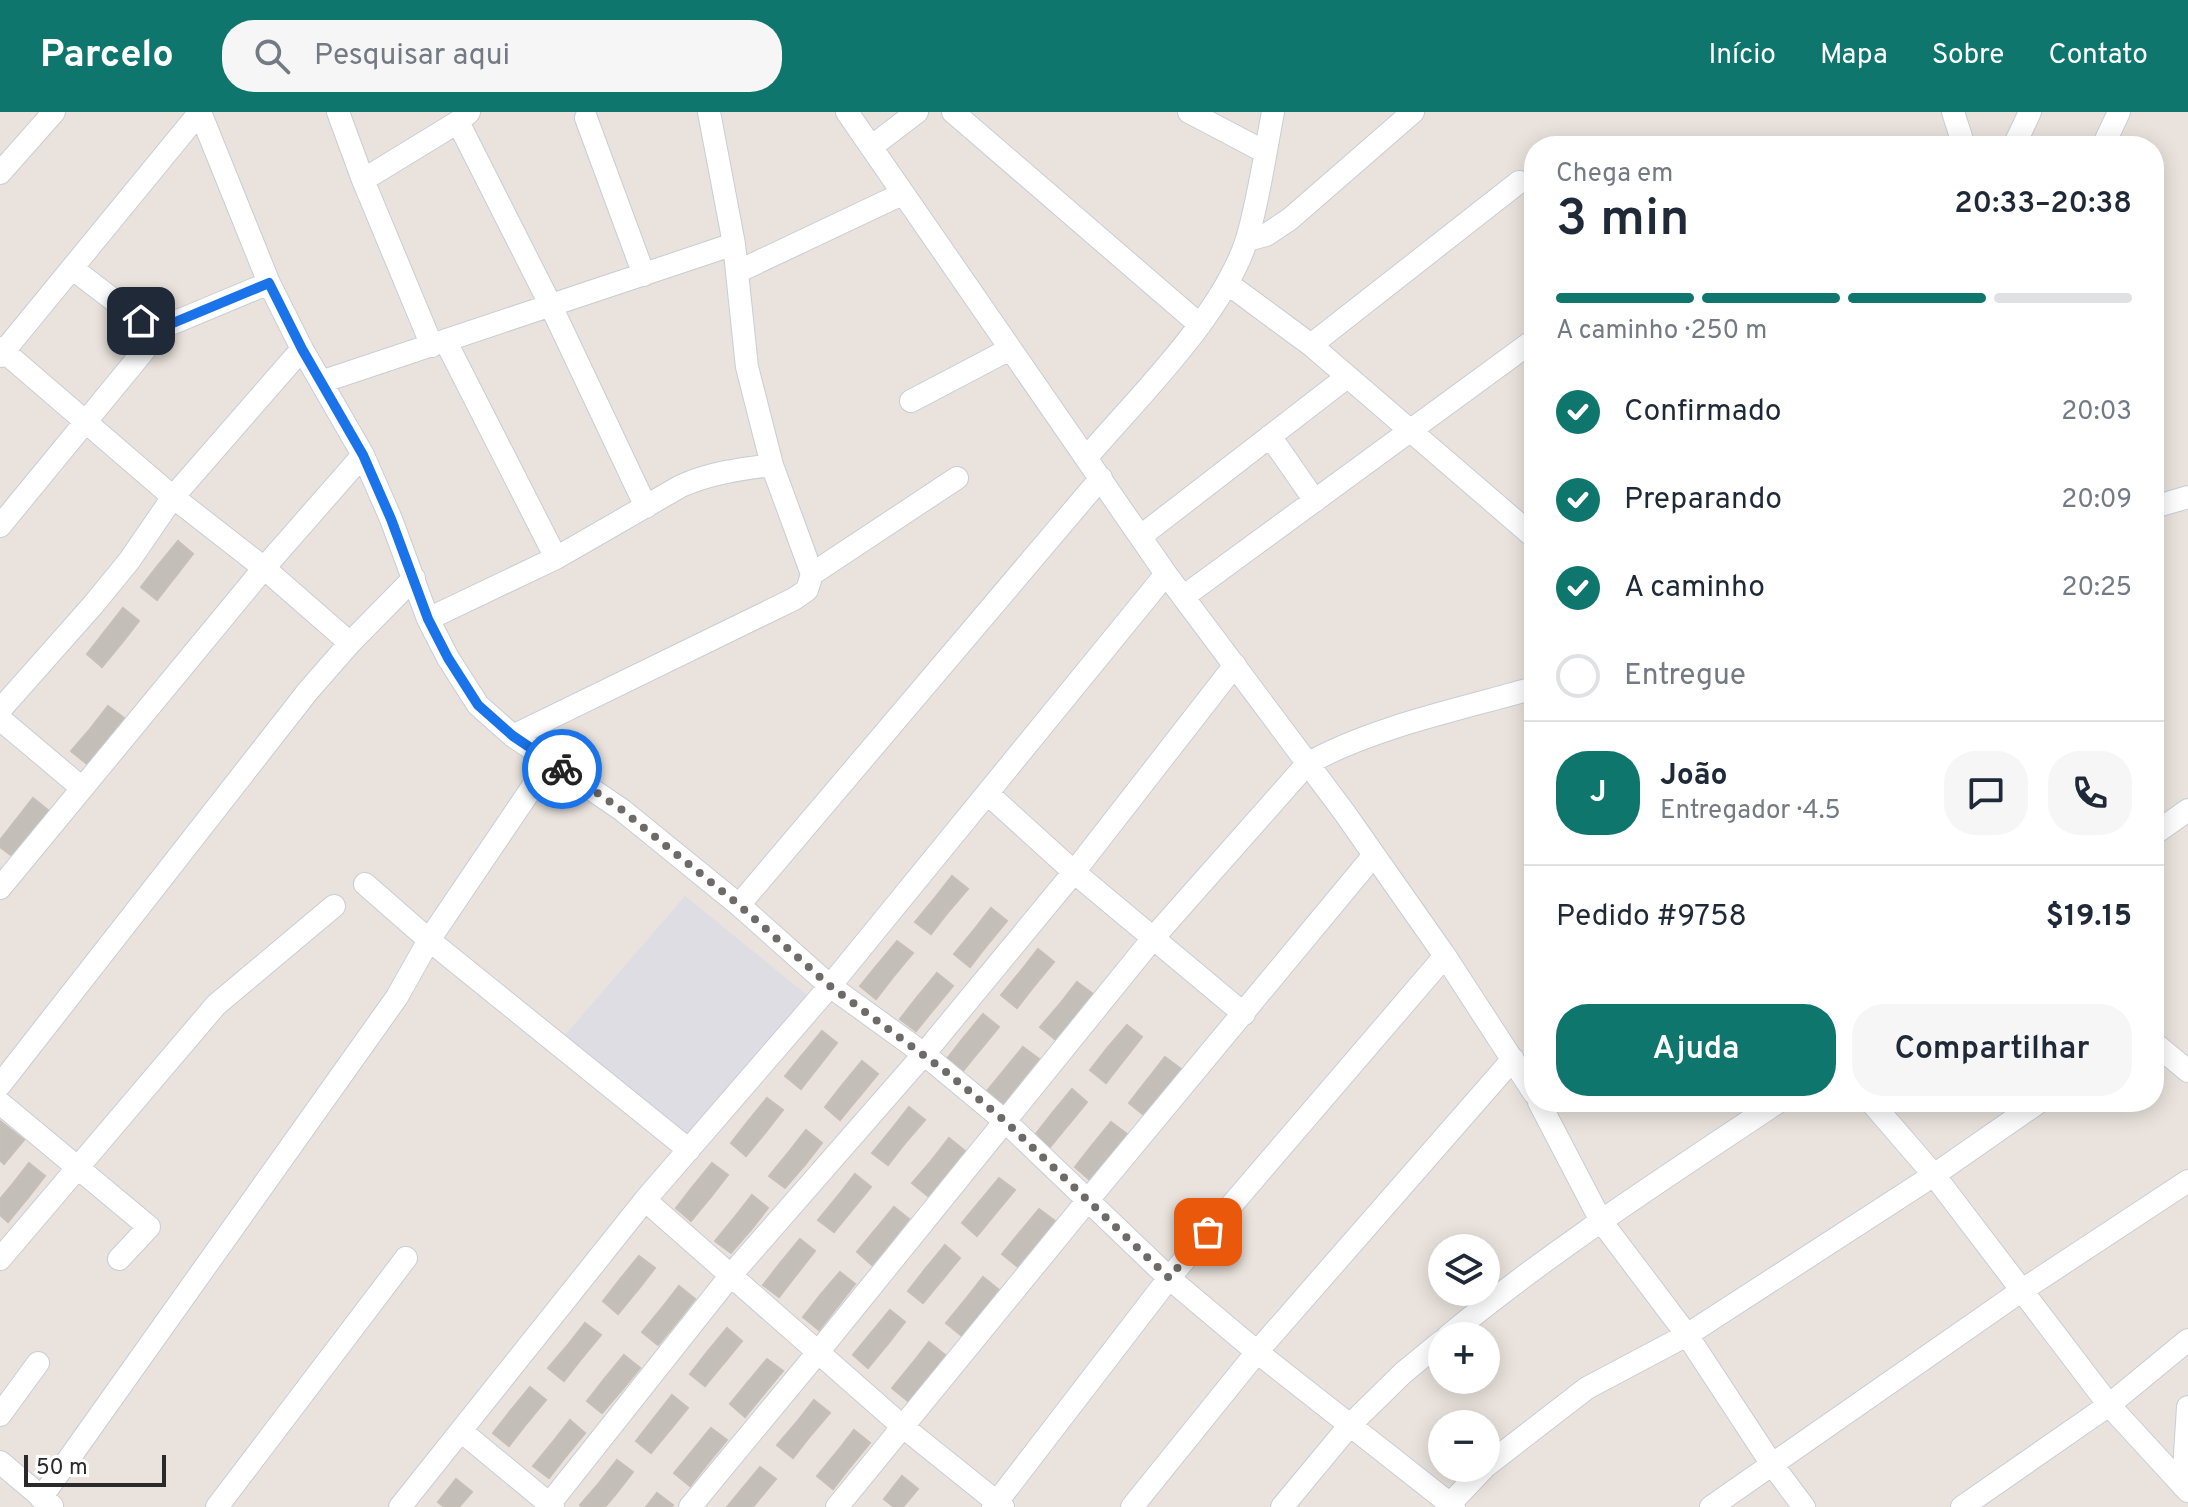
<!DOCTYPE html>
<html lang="pt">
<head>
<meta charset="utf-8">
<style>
  body { margin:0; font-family:Overpass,sans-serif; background:#f6f6f7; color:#1f2937; height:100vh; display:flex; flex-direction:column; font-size:30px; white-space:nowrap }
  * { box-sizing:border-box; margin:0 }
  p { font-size:26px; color:#747a83 }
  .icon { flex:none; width:44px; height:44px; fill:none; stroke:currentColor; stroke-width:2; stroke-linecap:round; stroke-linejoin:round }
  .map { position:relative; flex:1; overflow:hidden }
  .panel { position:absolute; left:1524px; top:24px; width:640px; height:976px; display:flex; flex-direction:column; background:#fff; border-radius:32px; box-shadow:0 4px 20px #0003 }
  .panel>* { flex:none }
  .controls { position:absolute; left:1428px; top:1122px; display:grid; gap:16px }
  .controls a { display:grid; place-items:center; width:72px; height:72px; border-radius:50%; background:#fff; box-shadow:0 4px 20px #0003; font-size:40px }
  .scale { position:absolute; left:24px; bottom:20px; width:142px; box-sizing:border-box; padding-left:8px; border:4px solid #2a2a2a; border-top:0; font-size:22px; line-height:28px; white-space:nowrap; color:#2a2a2a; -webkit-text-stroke:6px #fff; paint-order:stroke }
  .pin { position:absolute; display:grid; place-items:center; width:68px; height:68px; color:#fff; margin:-34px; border-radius:16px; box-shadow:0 4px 12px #0006 }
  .courier { position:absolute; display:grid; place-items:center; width:80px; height:80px; margin:-40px; border:6px solid #1a73e8; border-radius:50%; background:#fff; color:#222; box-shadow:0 2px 10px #0007 }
  .head em { font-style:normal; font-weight:600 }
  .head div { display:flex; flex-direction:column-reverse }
  .head { display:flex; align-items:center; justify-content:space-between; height:136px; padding:0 32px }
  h1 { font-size:52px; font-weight:600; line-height:60px }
  .bar { display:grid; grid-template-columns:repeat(4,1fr); gap:12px 8px; align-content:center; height:96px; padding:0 32px }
  .bar i { height:10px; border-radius:6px; background:#e0e1e3 }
  .bar .selected { background:#0f766e }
  .bar p { grid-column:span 4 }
  .line { display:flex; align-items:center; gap:20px; padding:0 32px; border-top:2px solid #e0e1e3 }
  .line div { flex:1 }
  .round { display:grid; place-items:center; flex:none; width:84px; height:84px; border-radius:32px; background:#f6f6f7 }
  ol { padding:0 32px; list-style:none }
  li { display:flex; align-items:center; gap:24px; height:88px }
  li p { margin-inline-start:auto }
  li .icon { padding:8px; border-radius:50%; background:#0f766e; color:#fff; stroke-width:4 }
  li:last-child { color:#747a83 }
  li i { width:44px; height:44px; border:4px solid #e0e1e3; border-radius:50% }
  .cta { display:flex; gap:16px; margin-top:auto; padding:16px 32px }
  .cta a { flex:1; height:92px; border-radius:32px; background:#0f766e; color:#fff; font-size:32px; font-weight:600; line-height:92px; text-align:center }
  .cta a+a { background:#f6f6f7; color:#1f2937 }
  header { display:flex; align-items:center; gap:48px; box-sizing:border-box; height:112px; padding:0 40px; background:#0f766e; color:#fff }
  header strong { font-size:38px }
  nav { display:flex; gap:44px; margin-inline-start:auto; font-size:28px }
  .search { width:560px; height:72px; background:#f6f6f7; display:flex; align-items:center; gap:20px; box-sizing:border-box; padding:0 28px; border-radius:32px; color:#747a83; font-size:30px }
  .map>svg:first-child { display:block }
</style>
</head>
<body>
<header>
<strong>Parcelo</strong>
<div class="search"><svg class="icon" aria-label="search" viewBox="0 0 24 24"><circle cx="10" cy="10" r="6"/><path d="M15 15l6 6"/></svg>Pesquisar aqui</div>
<nav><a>Início</a><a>Mapa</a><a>Sobre</a><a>Contato</a></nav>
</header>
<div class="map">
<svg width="2188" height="1395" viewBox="0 0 2188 1395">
  <rect width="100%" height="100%" fill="#eae3dd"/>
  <!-- industrial -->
  <path fill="#dedde3" d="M685,784l122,99 -124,147 -123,-101z"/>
  <!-- building -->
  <path fill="#c3beb8" stroke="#c6bfb7" stroke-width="2" d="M178,429l15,13 -18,23 -16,-13z
    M159,452l16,13 -18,23 -16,-13z
    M123,496l16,13 -18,23 -16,-13z
    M105,519l16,13 -19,23 -15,-13z
    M108,594l16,12 -18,23 -16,-12z
    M90,617l16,12 -19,23 -16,-13z
    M33,686l16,13 -18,23 -16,-13z
    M15,709l16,13 -19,22 -12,-9v-7z
    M952,764l16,13 -19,22 -15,-12z
    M934,787l15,12 -18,23 -16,-12z
    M991,796l16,13 -19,23 -15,-13z
    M973,819l15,13 -18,23 -16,-13z
    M897,829l16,12 -19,23 -16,-12z
    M1038,837l16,13 -19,23 -15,-13z
    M878,852l16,12 -18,23 -16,-13z
    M1020,860l15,13 -18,23 -16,-13z
    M937,861l16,13 -19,23 -16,-13z
    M1077,870l16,12 -19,23 -15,-12z
    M918,884l16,13 -18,22 -16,-12z
    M1059,893l15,12 -18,23 -16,-13z
    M983,902l16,13 -19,23 -16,-13z
    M1127,913l15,12 -18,23 -16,-13z
    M822,919l15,12 -18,23 -16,-12z
    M964,925l16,13 -18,22 -16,-12z
    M1023,935l16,12 -19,23 -15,-13z
    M1108,935l16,13 -18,23 -16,-13z
    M803,942l16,12 -18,23 -16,-13z
    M1165,945l16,12 -18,23 -16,-12z
    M862,949l16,13 -19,23 -16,-13z
    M1005,957l15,13 -18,23 -16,-13z
    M1147,968l16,12 -19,23 -15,-12z
    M843,972l16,13 -19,23 -15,-13z
    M1072,977l15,13 -18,22 -16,-12z
    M767,986l16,12 -18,23 -16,-13z
    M909,995l16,13 -19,22 -15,-12z
    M1053,1000l16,12 -19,23 -15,-12z
    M749,1008l16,13 -19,23 -15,-13z
    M0,1009l24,19 -20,24 -4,-4z
    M1111,1010l16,12 -18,23 -16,-13z
    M806,1018l16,13 -18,23 -16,-13z
    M891,1018l15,12 -18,23 -16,-12z
    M949,1026l16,13 -18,22 -16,-12z
    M1093,1032l16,13 -19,23 -15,-13z
    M788,1041l16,13 -19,22 -16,-12z
    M931,1049l16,12 -19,23 -16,-13z
    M29,1051l16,13 -18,23 -16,-13z
    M712,1051l16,12 -18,23 -16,-13z
    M855,1062l16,13 -19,23 -15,-13z
    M999,1066l16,12 -19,23 -16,-12z
    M694,1073l16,13 -19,23 -15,-13z
    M11,1074l16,13 -19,23 -8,-7v-16z
    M752,1083l16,13 -18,23 -16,-13z
    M837,1085l15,13 -18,22 -16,-12z
    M980,1089l16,12 -19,23 -15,-13z
    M894,1095l15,12 -18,23 -16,-12z
    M1039,1097l16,12 -19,23 -16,-12z
    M734,1106l16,13 -19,22 -16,-12z
    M875,1118l16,12 -19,23 -15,-13z
    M1020,1120l16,12 -18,23 -16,-13z
    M800,1127l15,12 -18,23 -16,-12z
    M945,1133l15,13 -18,22 -16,-12z
    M639,1144l16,12 -18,23 -16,-13z
    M781,1150l16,12 -18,23 -16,-12z
    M926,1156l16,12 -19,23 -15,-12z
    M840,1160l15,12 -18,23 -16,-13z
    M983,1165l16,13 -18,23 -16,-13z
    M621,1166l16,13 -19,23 -15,-13z
    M679,1174l16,13 -18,23 -16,-13z
    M821,1182l16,13 -18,23 -16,-13z
    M965,1188l16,13 -19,23 -16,-13z
    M661,1197l16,13 -19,23 -16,-13z
    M890,1198l15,12 -18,23 -16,-12z
    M585,1211l16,12 -19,23 -15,-12z
    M727,1216l15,13 -18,22 -16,-12z
    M871,1221l16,12 -19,23 -15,-13z
    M929,1230l16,13 -18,23 -16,-13z
    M567,1234l15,12 -18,23 -16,-13z
    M708,1239l16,12 -19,23 -15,-12z
    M624,1243l16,13 -19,23 -16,-13z
    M767,1247l16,12 -19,23 -16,-12z
    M911,1253l16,13 -19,23 -16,-13z
    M605,1266l16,13 -19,22 -15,-12z
    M748,1270l16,12 -19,23 -15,-13z
    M530,1275l16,13 -19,23 -16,-13z
    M672,1283l16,13 -18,22 -16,-12z
    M814,1288l16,13 -19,22 -15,-12z
    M511,1298l16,13 -18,23 -16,-13z
    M654,1306l16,12 -19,23 -15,-12z
    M570,1308l15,13 -18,22 -15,-12z
    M796,1311l15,12 -18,23 -16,-13z
    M711,1316l16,12 -19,23 -15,-13z
    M854,1318l16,13 -19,23 -15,-13z
    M552,1331l15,12 -18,23 -16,-12z
    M693,1338l15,13 -18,23 -16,-13z
    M836,1341l15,13 -18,23 -16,-13z
    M617,1348l16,12 -18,23 -16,-12z
    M760,1355l16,12 -19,23 -16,-12z
    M902,1364l16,13 -15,18h-9l-10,-8z
    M456,1367l16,13 -13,15h-15l-6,-5z
    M599,1371l16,12 -10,12h-23l-2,-2z
    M741,1378l16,12 -4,5h-26z
    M657,1381l16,12 -2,2h-25z"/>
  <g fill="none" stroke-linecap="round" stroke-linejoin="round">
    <!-- minor casing -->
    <g stroke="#c8cdd6" stroke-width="24">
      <path id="minor" d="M200,0l69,171 33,66 61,106 28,64 37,100 20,39 30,47 35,31 37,25
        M338,0l25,68 69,166
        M709,0l25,132
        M847,0l319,462 178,238 101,144 89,137
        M953,0l247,213
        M1189,0l76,40
        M1953,0l11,34
        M586,6l58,157
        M458,10l93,184 95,201
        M2014,34l16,-34
        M2103,34l16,-34
        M871,35l46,-35
        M0,61l54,-61
        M363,68l95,-58 11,-10
        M1247,128l19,-5 24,-16 123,-107
        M737,160l165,-78
        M1227,171l84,62 223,192
        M149,221l120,-50
        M446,230l110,216
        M1311,233l208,-163
        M0,236l173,149 91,71 86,75
        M0,244l200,-244
        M321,270l413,-138 13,123 25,98 40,109 -5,16 -13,9 -281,137
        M911,289l99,-52
        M1270,324l45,65
        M1087,345c52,-61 136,-142 160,-218 12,-41 18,-85 26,-127
        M2154,395l34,-10
        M0,414l147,-179 2,-14 -8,-12 -68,-52
        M1141,424l206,-159
        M812,462l145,-96
        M1183,485l351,-257
        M428,507l128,-61 125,-72c29,-13 59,-17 91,-21
        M0,598l93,-105 36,-44 44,-64 129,-148
        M0,607l82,69
        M988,682l86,78 170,142
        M2154,722l34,-24
        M365,772l64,56 260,210
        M0,776l264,-320 99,-113
        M739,793l362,-427
        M2154,931l34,28
        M0,973l308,-394 42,-48 64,-65
        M1539,990l62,119 86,114 84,128 33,44
        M1871,990l63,73 175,230 79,86
        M0,991l149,124 -30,32
        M645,1088l257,226 101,81
        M0,1147l216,-254 118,-99
        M1448,1224c104,-86 218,-159 330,-234
        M0,1303l38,-52
        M461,1319l92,76
        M0,1350l52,44
        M1486,1354l101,-78 100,-53 247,-160 105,-73
        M2183,1374l5,-79
        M41,1386l356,-501 32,-57 121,-179 72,49 117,95 91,81 94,68 82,68 163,156 88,74 197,155
        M217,1395l189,-249
        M400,1395l245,-307 185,-214 336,-412
        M547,1395l184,-232 193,-221 150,-182 161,-207
        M690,1395l129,-156 335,-414 153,-173c65,-37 155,-55 227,-76
        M837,1395l251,-307 286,-345
        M993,1395l176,-229 276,-322
        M1132,1395l125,-155 256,-293
        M1282,1395l68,-82 53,-52 39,-32
        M1447,1395l37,-39
        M1711,1395l310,-216 167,-110
        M1962,1395l147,-102 79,-65"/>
    </g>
    <!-- minor -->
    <use href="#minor" stroke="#fff" stroke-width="22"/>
  </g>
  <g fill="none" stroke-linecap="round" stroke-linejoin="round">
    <!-- done -->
    <path stroke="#6d6b69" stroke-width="8" stroke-dasharray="0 14.4" d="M562,657l60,41 117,95 91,81 115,85 61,51 163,156 39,-46"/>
    <!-- route -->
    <path stroke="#1a73e8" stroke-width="10" d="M141,209l8,12 120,-50 33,66 61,106 28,64 37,100 20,39 30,47 35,31 49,33"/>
  </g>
</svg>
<div class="controls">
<a><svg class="icon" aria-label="layers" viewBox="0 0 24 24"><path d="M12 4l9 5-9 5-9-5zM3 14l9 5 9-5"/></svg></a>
<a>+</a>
<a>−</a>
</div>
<div class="scale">50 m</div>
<div class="pin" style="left:1208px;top:1120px;background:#ea580c"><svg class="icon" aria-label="bag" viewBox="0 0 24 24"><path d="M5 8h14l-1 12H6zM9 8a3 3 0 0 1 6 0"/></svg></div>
<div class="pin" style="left:141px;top:209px;background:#1f2937"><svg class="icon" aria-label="home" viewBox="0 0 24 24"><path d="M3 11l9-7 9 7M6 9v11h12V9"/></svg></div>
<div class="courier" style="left:562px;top:657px"><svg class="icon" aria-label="bike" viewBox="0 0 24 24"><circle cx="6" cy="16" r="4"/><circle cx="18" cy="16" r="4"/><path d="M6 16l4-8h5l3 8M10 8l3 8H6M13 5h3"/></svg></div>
<section class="panel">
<div class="head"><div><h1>3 min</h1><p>Chega em</p></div><em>20:33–20:38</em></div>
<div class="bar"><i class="selected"></i><i class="selected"></i><i class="selected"></i><i></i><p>A caminho · 250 m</p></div>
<ol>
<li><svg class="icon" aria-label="check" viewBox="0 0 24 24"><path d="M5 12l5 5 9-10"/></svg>Confirmado<p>20:03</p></li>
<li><svg class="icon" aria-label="check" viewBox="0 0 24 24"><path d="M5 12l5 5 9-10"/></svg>Preparando<p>20:09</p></li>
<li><svg class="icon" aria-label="check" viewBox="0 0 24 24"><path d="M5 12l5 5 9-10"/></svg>A caminho<p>20:25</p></li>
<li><i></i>Entregue</li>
</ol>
<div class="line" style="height:144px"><b class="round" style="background:#0f766e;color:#fff">J</b><div><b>João</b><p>Entregador · 4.5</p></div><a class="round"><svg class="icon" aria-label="chat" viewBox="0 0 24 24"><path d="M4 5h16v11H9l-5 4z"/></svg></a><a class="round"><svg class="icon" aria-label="phone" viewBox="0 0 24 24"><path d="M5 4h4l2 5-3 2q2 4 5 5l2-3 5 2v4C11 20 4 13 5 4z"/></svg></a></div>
<div class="line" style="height:104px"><div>Pedido #9758</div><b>$19.15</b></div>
<div class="cta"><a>Ajuda</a><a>Compartilhar</a></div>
</section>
</div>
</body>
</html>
